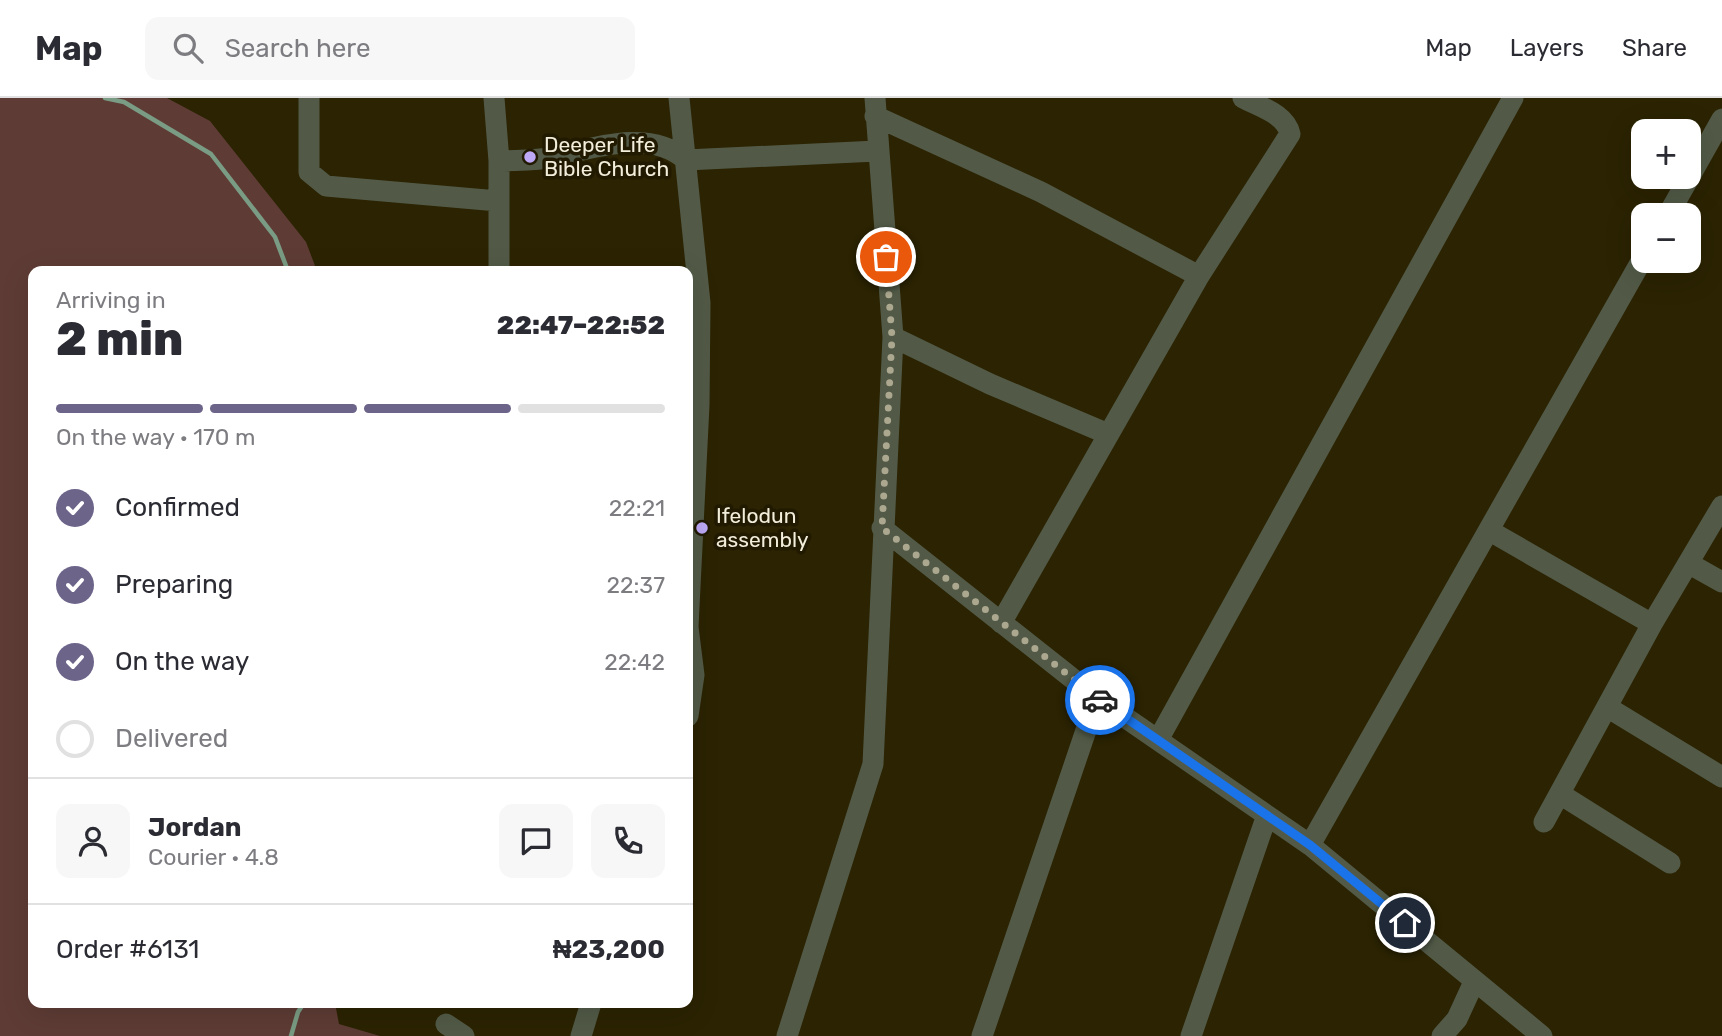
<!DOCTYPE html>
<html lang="en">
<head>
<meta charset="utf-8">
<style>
  body { margin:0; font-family:Rubik,sans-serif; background:#f7f7f7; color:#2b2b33; height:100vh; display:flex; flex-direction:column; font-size:26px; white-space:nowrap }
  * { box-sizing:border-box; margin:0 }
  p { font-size:23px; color:#7c7c81 }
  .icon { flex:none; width:38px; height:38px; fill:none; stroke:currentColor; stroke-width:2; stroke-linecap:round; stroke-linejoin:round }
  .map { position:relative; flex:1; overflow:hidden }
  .panel { position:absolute; left:28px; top:168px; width:665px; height:742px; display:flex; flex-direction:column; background:#fff; border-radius:14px; box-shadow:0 7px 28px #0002 }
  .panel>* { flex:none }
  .controls { position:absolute; left:1631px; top:21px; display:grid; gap:14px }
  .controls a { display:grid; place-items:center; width:70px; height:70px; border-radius:14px; background:#fff; box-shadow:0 7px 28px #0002; font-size:35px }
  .pin { position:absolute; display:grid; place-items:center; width:60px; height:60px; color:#fff; margin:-30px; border:4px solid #fff; border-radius:50%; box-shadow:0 2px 7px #0007 }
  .courier { position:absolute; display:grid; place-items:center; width:70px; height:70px; margin:-35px; border:5px solid #1a73e8; border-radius:50%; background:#fff; color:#222; box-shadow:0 2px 9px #0007 }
  .overview em { font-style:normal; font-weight:800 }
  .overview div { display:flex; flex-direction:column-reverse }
  .overview { display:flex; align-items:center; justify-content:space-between; height:119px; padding:0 28px }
  h1 { font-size:46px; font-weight:800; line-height:52px }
  .bar { display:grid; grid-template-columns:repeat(4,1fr); gap:10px 7px; align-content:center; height:84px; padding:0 28px }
  .bar i { height:9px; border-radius:5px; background:#e1e1e2 }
  .bar .on { background:#6d648a }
  .bar p { grid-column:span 4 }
  .line { display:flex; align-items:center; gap:18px; padding:0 28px; border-top:2px solid #e1e1e2 }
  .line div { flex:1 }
  .round { display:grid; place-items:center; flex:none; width:74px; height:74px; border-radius:14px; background:#f7f7f7 }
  ol { padding:0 28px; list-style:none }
  li { display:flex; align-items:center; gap:21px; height:77px }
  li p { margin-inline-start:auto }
  li .icon { padding:7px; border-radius:50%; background:#6d648a; color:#fff; stroke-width:4 }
  li:last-child { color:#7c7c81 }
  li i { width:38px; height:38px; border:4px solid #e1e1e2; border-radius:50% }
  header { display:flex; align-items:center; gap:42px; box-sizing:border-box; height:98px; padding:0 35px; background:#fff; border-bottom:2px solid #e1e1e2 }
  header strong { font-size:33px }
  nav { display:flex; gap:38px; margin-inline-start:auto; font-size:24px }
  .search { width:490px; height:63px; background:#f7f7f7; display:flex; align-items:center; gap:18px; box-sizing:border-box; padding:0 24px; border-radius:14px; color:#7c7c81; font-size:26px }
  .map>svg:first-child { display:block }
</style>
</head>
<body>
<header>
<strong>Map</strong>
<div class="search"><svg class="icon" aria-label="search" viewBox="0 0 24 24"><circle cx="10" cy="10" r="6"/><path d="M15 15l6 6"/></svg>Search here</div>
<nav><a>Map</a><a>Layers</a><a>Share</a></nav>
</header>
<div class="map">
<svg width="1722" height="938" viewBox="0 0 1722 938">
  <rect width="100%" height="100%" fill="#2b2302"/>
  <!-- green -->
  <path fill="#5e3c35" d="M0,0h167l43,23 96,121 11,29h-284v732h302l4,21 41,12h-380z"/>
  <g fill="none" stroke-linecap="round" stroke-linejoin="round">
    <!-- stream -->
    <path stroke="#7a9c84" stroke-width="4.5" d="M105,0l19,4 87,52 64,83 13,34
      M291,938l7,-24 6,-9"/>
    <!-- minor -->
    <path stroke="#525a47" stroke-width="21" d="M309,0v74l17,14 172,15
      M494,0l5,63v110
      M679,0l21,205 -1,102 -11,222 6,48 -6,41
      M875,18l166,76 158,84
      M499,63c18,-1 37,0 55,-4 39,-9 96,-29 132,3l191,-9
      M1668,117l54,-96
      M893,239l97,47 118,50
      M882,430l215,170 213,147 232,191
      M1490,433l162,93
      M1688,465l34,19
      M1001,525l198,-347 91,-142c-4,-20 -30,-27 -47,-36
      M1607,609l115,70
      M1158,642l355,-642
      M1560,696l110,69
      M1544,724l108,-198 70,-118
      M1310,747l333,-587
      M446,926l18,12
      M581,938l10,-33
      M787,938l86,-272 20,-427 -18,-239
      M982,938l115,-338
      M1191,938l75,-218
      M1442,938l15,-17 17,-37"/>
  </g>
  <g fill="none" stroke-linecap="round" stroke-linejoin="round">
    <!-- done -->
    <path stroke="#aca78f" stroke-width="7" stroke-dasharray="0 12.6" d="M886,159l6,80 -10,191 218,172"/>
    <!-- route -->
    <path stroke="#1a73e8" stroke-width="9" d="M1100,602l210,145 95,78"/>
  </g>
  <!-- markers -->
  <g fill="#bda9f5" stroke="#211900" stroke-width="2.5">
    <circle cx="530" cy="59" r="7"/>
    <circle cx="702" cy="430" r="7"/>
  </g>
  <g text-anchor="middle" stroke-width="7" stroke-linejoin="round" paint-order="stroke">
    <!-- poi labels -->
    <g font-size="21" fill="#f2eedb" stroke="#211900" text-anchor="start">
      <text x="544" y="54">Deeper Life<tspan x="544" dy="24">Bible Church</tspan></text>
      <text x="716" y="425">Ifelodun<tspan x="716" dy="24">assembly</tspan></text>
    </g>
  </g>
</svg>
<div class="controls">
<a>+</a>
<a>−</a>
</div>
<div class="pin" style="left:886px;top:159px;background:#ea580c"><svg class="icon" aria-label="bag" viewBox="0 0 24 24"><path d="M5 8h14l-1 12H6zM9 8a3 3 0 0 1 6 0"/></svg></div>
<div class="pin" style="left:1405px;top:825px;background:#1f2937"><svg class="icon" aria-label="home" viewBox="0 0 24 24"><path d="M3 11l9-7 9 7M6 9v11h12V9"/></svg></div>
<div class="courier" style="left:1100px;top:602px"><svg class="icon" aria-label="car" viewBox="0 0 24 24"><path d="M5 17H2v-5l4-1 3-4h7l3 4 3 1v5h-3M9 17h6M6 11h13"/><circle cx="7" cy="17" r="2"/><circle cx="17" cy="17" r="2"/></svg></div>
<section class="panel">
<div class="overview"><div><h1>2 min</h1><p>Arriving in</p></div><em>22:47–22:52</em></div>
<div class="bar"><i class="on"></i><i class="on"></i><i class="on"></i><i></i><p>On the way · 170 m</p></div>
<ol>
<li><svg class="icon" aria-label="check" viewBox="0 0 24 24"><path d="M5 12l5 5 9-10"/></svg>Confirmed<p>22:21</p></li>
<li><svg class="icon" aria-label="check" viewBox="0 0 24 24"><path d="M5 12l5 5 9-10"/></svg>Preparing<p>22:37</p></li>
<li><svg class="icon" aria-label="check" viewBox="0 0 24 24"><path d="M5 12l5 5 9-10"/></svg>On the way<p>22:42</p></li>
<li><i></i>Delivered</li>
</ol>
<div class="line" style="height:126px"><a class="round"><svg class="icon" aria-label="person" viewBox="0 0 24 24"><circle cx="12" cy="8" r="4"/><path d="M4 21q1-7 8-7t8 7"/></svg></a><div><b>Jordan</b><p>Courier · 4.8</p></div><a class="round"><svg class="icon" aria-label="chat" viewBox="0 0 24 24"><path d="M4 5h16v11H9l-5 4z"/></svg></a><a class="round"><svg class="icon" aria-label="phone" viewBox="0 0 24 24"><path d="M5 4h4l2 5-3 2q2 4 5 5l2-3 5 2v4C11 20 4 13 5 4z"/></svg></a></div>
<div class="line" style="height:91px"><div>Order #6131</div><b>₦23,200</b></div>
</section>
</div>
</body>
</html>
